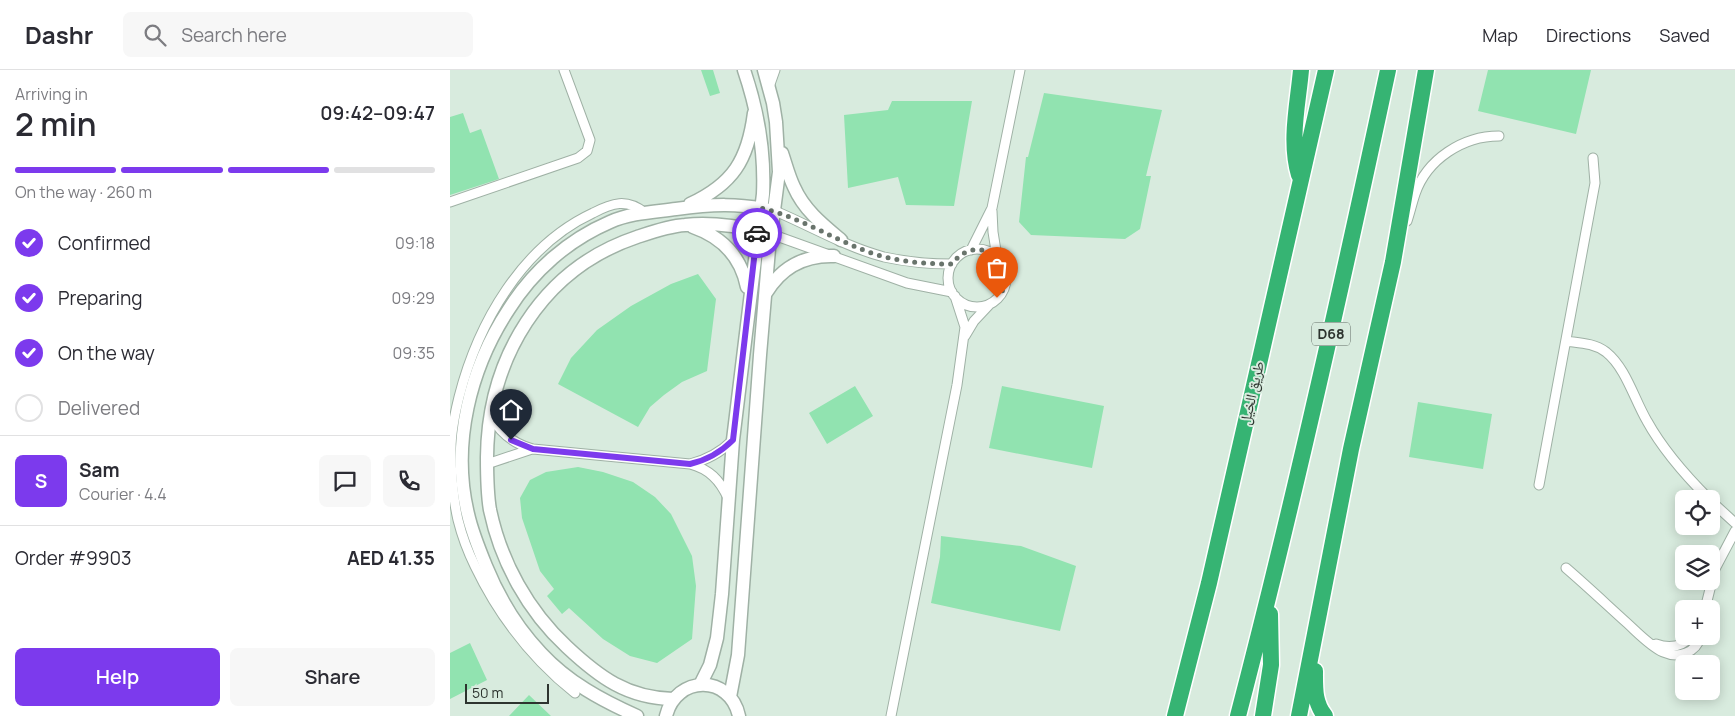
<!DOCTYPE html>
<html lang="en">
<head>
<meta charset="utf-8">
<style>
  body { margin:0; font-family:Manrope,"Noto Naskh Arabic",sans-serif; background:#f7f7f7; color:#2b2b33; height:100vh; display:flex; flex-direction:column; font-size:19px; white-space:nowrap }
  * { box-sizing:border-box; margin:0 }
  p { font-size:16px; color:#7c7c81 }
  .icon { flex:none; width:28px; height:28px; fill:none; stroke:currentColor; stroke-width:2; stroke-linecap:round; stroke-linejoin:round }
  .map { position:relative; flex:1; overflow:hidden }
  .sheet { display:flex; flex-direction:column; background:#fff; width:450px }
  .sheet>* { flex:none }
  .controls { position:absolute; left:1225px; top:420px; display:grid; gap:10px }
  .controls a { display:grid; place-items:center; width:45px; height:45px; border-radius:8px; background:#fff; box-shadow:0 2px 12px #0003; font-size:25px }
  .scale { position:absolute; left:15px; bottom:12px; width:84px; box-sizing:border-box; padding-left:5px; border:2px solid #2d342f; border-top:0; font-size:14px; line-height:18px; white-space:nowrap; color:#2d342f; -webkit-text-stroke:4px #d8ebde; paint-order:stroke }
  .pin { position:absolute; display:grid; place-items:center; width:42px; height:42px; color:#fff; margin:-51px -21px; border-radius:50% 50% 50% 0; rotate:-45deg; box-shadow:0 0 5px #0007 }
  .pin .icon { rotate:45deg }
  .courier { position:absolute; display:grid; place-items:center; width:50px; height:50px; margin:-25px; border:4px solid #7c3aed; border-radius:50%; background:#fff; color:#222; box-shadow:0 1px 6px #0007 }
  .summary em { font-style:normal; font-weight:600 }
  .summary div { display:flex; flex-direction:column-reverse }
  .summary { display:flex; align-items:center; justify-content:space-between; height:85px; padding:0 15px }
  h1 { font-size:32px; font-weight:600; line-height:38px }
  .bar { display:grid; grid-template-columns:repeat(4,1fr); gap:8px 5px; align-content:center; height:60px; padding:0 15px }
  .bar i { height:6px; border-radius:4px; background:#e1e1e2 }
  .bar .active { background:#7c3aed }
  .bar p { grid-column:span 4 }
  .line { display:flex; align-items:center; gap:12px; padding:0 15px; border-top:1px solid #e1e1e2 }
  .line div { flex:1 }
  .round { display:grid; place-items:center; flex:none; width:52px; height:52px; border-radius:8px; background:#f7f7f7 }
  ol { padding:0 15px; list-style:none }
  li { display:flex; align-items:center; gap:15px; height:55px }
  li p { margin-inline-start:auto }
  li .icon { padding:5px; border-radius:50%; background:#7c3aed; color:#fff; stroke-width:4 }
  li:last-child { color:#7c7c81 }
  li i { width:28px; height:28px; border:2px solid #e1e1e2; border-radius:50% }
  .action { display:flex; gap:10px; margin-top:auto; padding:10px 15px }
  .action a { flex:1; height:58px; border-radius:8px; background:#7c3aed; color:#fff; font-size:20px; font-weight:600; line-height:58px; text-align:center }
  .action a+a { background:#f7f7f7; color:#2b2b33 }
  header { display:flex; align-items:center; gap:30px; box-sizing:border-box; height:70px; padding:0 25px; background:#fff; border-bottom:1px solid #e1e1e2 }
  header strong { font-size:24px }
  nav { display:flex; gap:28px; margin-inline-start:auto; font-size:18px }
  .search { width:350px; height:45px; background:#f7f7f7; display:flex; align-items:center; gap:12px; box-sizing:border-box; padding:0 18px; border-radius:8px; color:#7c7c81; font-size:19px }
  main { display:flex; flex:1; min-height:0 }
  .map>svg:first-child { display:block }
</style>
</head>
<body>
<header>
<strong>Dashr</strong>
<div class="search"><svg class="icon" aria-label="search" viewBox="0 0 24 24"><circle cx="10" cy="10" r="6"/><path d="M15 15l6 6"/></svg>Search here</div>
<nav><a>Map</a><a>Directions</a><a>Saved</a></nav>
</header>
<main>
<section class="sheet">
<div class="summary"><div><h1>2 min</h1><p>Arriving in</p></div><em>09:42–09:47</em></div>
<div class="bar"><i class="active"></i><i class="active"></i><i class="active"></i><i></i><p>On the way · 260 m</p></div>
<ol>
<li><svg class="icon" aria-label="check" viewBox="0 0 24 24"><path d="M5 12l5 5 9-10"/></svg>Confirmed<p>09:18</p></li>
<li><svg class="icon" aria-label="check" viewBox="0 0 24 24"><path d="M5 12l5 5 9-10"/></svg>Preparing<p>09:29</p></li>
<li><svg class="icon" aria-label="check" viewBox="0 0 24 24"><path d="M5 12l5 5 9-10"/></svg>On the way<p>09:35</p></li>
<li><i></i>Delivered</li>
</ol>
<div class="line" style="height:90px"><b class="round" style="background:#7c3aed;color:#fff">S</b><div><b>Sam</b><p>Courier · 4.4</p></div><a class="round"><svg class="icon" aria-label="chat" viewBox="0 0 24 24"><path d="M4 5h16v11H9l-5 4z"/></svg></a><a class="round"><svg class="icon" aria-label="phone" viewBox="0 0 24 24"><path d="M5 4h4l2 5-3 2q2 4 5 5l2-3 5 2v4C11 20 4 13 5 4z"/></svg></a></div>
<div class="line" style="height:65px"><div>Order #9903</div><b>AED 41.35</b></div>
<div class="action"><a>Help</a><a>Share</a></div>
</section>
<div class="map">
<svg width="1285" height="646" viewBox="0 0 1285 646">
  <rect width="100%" height="100%" fill="#d8ebde"/>
  <!-- building -->
  <path fill="#91e3b0" d="M251,0h12l7,23 -10,3z
    M1038,0h103l-15,64 -98,-23z
    M594,23l118,17 -16,66h5l-11,53 -15,10 -94,-4 -12,-13 7,-65h2z
    M442,31h80l-18,105 -48,-1 -8,-28 -50,11 -4,-73 44,-5z
    M13,43l7,20 11,-4 18,50 -49,16v-78z
    M248,204l18,25 -9,72 -25,11 -18,13 -14,12 -12,20 -80,-43 13,-26 26,-28 34,-24 40,-22z
    M405,316l18,30 -46,28 -18,-31z
    M552,316l102,20 -12,62 -103,-20z
    M968,332l74,12 -9,55 -74,-12z
    M128,397l25,5 30,10 22,15 16,17 21,42 4,30 -4,53 -35,24 -27,-7 -27,-17 -34,-31 -7,6 -15,-18 7,-7 -14,-18 -18,-53 -2,-20 10,-18 16,-8z
    M491,466l80,10 55,20 -16,65 -129,-28 9,-46z
    M20,573l17,37 -37,19v-46z
    M79,625l22,21h-42z"/>
  <g fill="none" stroke-linecap="round" stroke-linejoin="round">
    <!-- street casing -->
    <g stroke="#9fb1a5" stroke-width="11">
      <path id="street" d="M319,17l6,-17
        M0,132l128,-44 9,-7 3,-11 -26,-70
        M325,141c36,15 71,36 109,46 23,5 45,7 68,7
        M542,141l1,21 4,25
        M957,151c3,-9 5,-18 8,-27 12,-35 48,-58 84,-58
        M321,164l136,49 45,9
        M498 208a29 29 0 1 1 58 0a29 29 0 1 1-58 0Z
        M521,180l21,-42 28,-138
        M515,266l9,-15 15,-16
        M1116,271c14,2 28,2 40,11 20,16 28,47 41,69 16,29 38,54 62,78
        M41,346c9,17 23,28 42,33l157,15c19,5 30,16 38,34
        M37,394l45,-15
        M240,394c17,-4 30,-11 43,-24
        M1089,415l56,-302 -2,-25
        M1261,431l24,22
        M1116,498c21,18 41,37 61,55 11,10 23,23 36,29 16,7 33,1 38,-16
        M1255,539l10,-40 20,-38
        M1206,574c14,5 26,3 36,-8
        M125,623c-44,-35 -76,-77 -100,-127 -7,-14 -13,-30 -17,-46 -5,-22 -7,-49 -7,-71 0,-17 4,-36 8,-52 19,-74 63,-151 134,-184 19,-10 34,-15 52,0
        M441,646l66,-331 8,-58 -10,-31"/>
    </g>
    <!-- secondary casing -->
    <g stroke="#9fb1a5" stroke-width="15">
      <path id="secondary" d="M332,83c4,12 7,24 12,34 10,23 29,38 47,53
        M240,134c43,-20 58,-44 64,-91
        M243,157c29,10 48,30 54,60
        M316,223c15,-25 38,-38 68,-37
        M250,615l10,-20 7,-27 5,-44 11,-154 30,-246c2,-44 -5,-83 -19,-124
        M280,627l8,-42 22,-300 9,-106 10,-77 -3,-50 -3,-19 -9,-33
        M223,629c-46,-1 -74,-22 -106,-52 -39,-36 -66,-85 -77,-137 -3,-17 -3,-36 -3,-53 1,-98 54,-188 150,-220 15,-5 32,-11 48,-12 28,-3 59,2 86,9
        M187,646c-36,-16 -69,-34 -96,-63 -24,-25 -42,-55 -55,-87 -7,-17 -14,-34 -18,-52 -17,-70 2,-146 41,-205 24,-38 59,-69 101,-87 20,-9 44,-10 66,-13 37,-5 62,-6 99,2
        M216,646c10,-41 64,-42 73,0"/>
    </g>
    <!-- highway casing -->
    <g stroke="#fff" stroke-width="19">
      <path id="highway" d="M849,105c-10,-34 -1,-71 2,-105
        M865,601c0,17 -1,31 10,45
        M725,646l34,-133 117,-513
        M788,646c56,-214 104,-430 150,-646
        M813,646l8,-51 -1,-51
        M849,646l52,-267 42,-187 33,-192"/>
    </g>
    <!-- street -->
    <use href="#street" stroke="#fff" stroke-width="9"/>
    <!-- secondary -->
    <use href="#secondary" stroke="#fff" stroke-width="12"/>
    <!-- highway -->
    <use href="#highway" stroke="#36b473" stroke-width="16"/>
  </g>
  <g fill="none" stroke-linecap="round" stroke-linejoin="round">
    <!-- done -->
    <path stroke="#69746c" stroke-width="5" stroke-dasharray="0 9" d="M307,163l4,-25c35,8 67,28 100,41 29,12 60,15 91,15 27,-36 74,3 45,34"/>
    <!-- route -->
    <path stroke="#7c3aed" stroke-width="6" d="M61,370l22,9 157,15c17,-4 30,-11 43,-24l24,-207"/>
  </g>
  <g text-anchor="middle" stroke-width="4" stroke-linejoin="round" paint-order="stroke">
    <!-- shield labels -->
    <rect fill="#d8ebde" stroke="#606b64" stroke-width="1" x="862" y="252.5" width="38" height="23" rx="4"/>
    <g font-size="14" font-weight="bold" fill="#2d342f">
      <text x="881" y="269">D68</text>
    </g>
    <!-- street labels -->
    <g font-size="15" fill="#2d342f" stroke="#d8ebde">
      <text transform="translate(802 323) rotate(-77)" y="5">طريق الخيل</text>
    </g>
  </g>
</svg>
<div class="controls">
<a><svg class="icon" aria-label="locate" viewBox="0 0 24 24"><circle cx="12" cy="12" r="6"/><path d="M12 2v4M12 18v4M2 12h4M18 12h4"/></svg></a>
<a><svg class="icon" aria-label="layers" viewBox="0 0 24 24"><path d="M12 4l9 5-9 5-9-5zM3 14l9 5 9-5"/></svg></a>
<a>+</a>
<a>−</a>
</div>
<div class="scale">50 m</div>
<div class="pin" style="left:547px;top:228px;background:#ea580c"><svg class="icon" aria-label="bag" viewBox="0 0 24 24"><path d="M5 8h14l-1 12H6zM9 8a3 3 0 0 1 6 0"/></svg></div>
<div class="pin" style="left:61px;top:370px;background:#1f2937"><svg class="icon" aria-label="home" viewBox="0 0 24 24"><path d="M3 11l9-7 9 7M6 9v11h12V9"/></svg></div>
<div class="courier" style="left:307px;top:163px"><svg class="icon" aria-label="car" viewBox="0 0 24 24"><path d="M5 17H2v-5l4-1 3-4h7l3 4 3 1v5h-3M9 17h6M6 11h13"/><circle cx="7" cy="17" r="2"/><circle cx="17" cy="17" r="2"/></svg></div>
</div>
</main>
</body>
</html>
